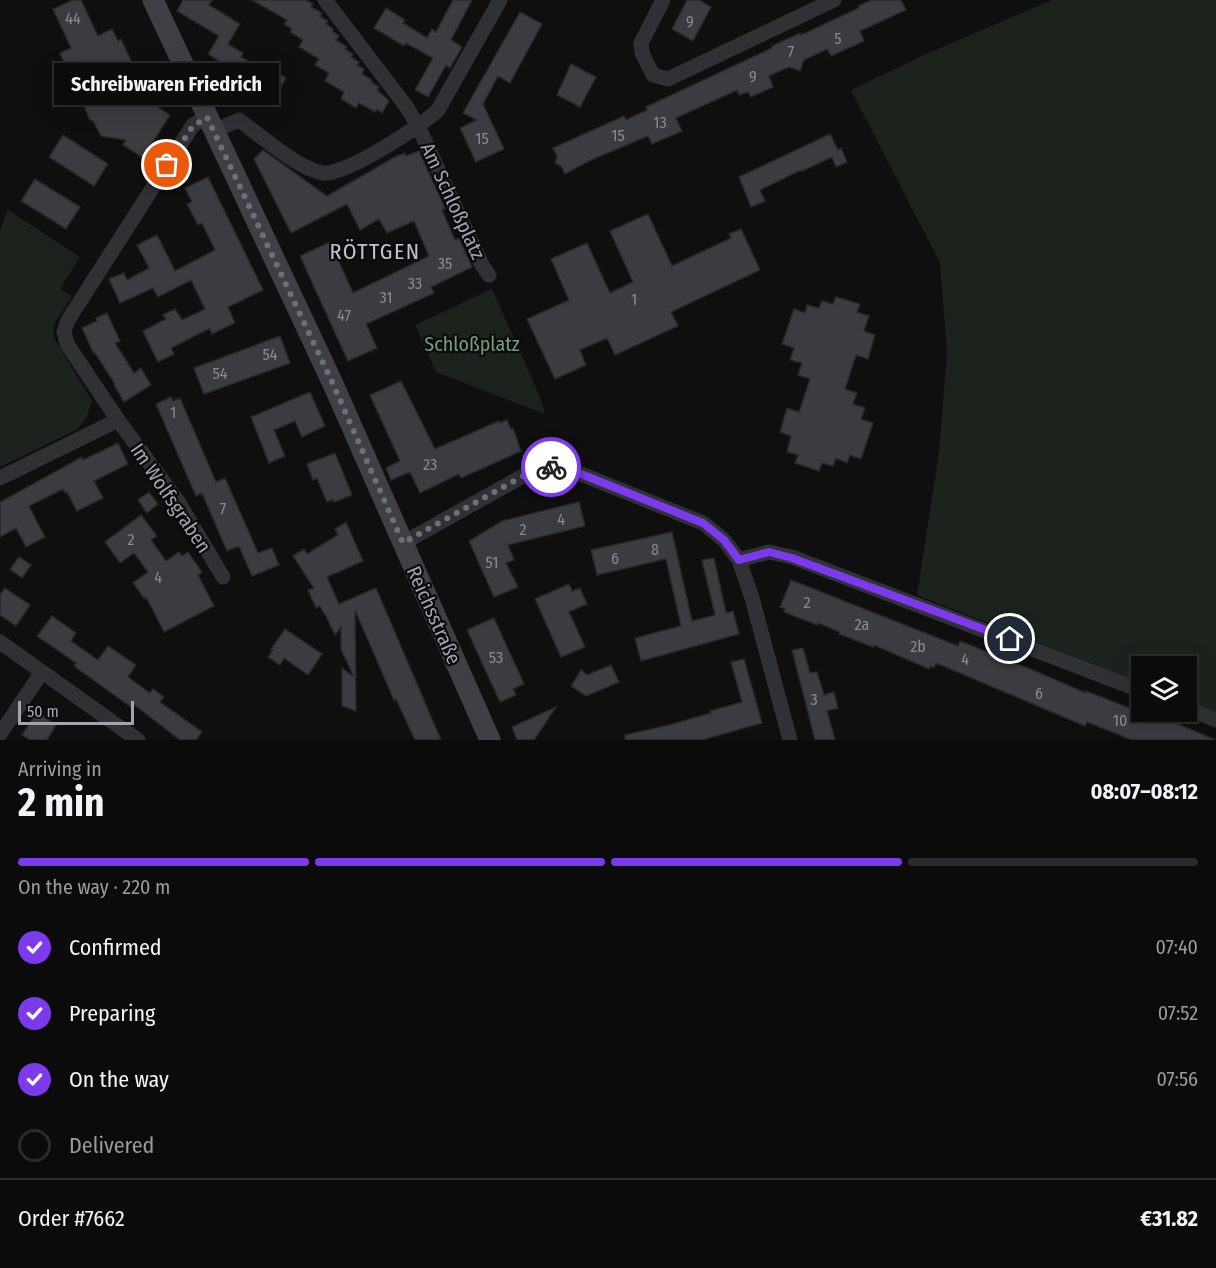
<!DOCTYPE html>
<html lang="en">
<head>
<meta charset="utf-8">
<style>
  body { margin:0; font-family:"Fira Sans Condensed",sans-serif; background:#19191a; color:#f1f3f6; height:100vh; display:flex; flex-direction:column; font-size:22px; white-space:nowrap }
  * { box-sizing:border-box; margin:0 }
  p { font-size:20px; color:#9a9b9d }
  .icon { flex:none; width:33px; height:33px; fill:none; stroke:currentColor; stroke-width:2; stroke-linecap:round; stroke-linejoin:round }
  .map { position:relative; height:740px; overflow:hidden }
  .panel { display:flex; flex-direction:column; background:#0b0b0c; flex:1 }
  .panel>* { flex:none }
  .buttons { position:absolute; left:1131px; top:656px; display:grid; gap:12px }
  .buttons a { display:grid; place-items:center; width:66px; height:66px; border-radius:0px; background:#0b0b0c; box-shadow:0 6px 24px #0002,0 0 0 2px #2b2b2d; font-size:30px }
  .scale { position:absolute; left:18px; bottom:15px; width:116px; box-sizing:border-box; padding-left:6px; border:3px solid #a0a5b1; border-top:0; font-size:16px; line-height:21px; white-space:nowrap; color:#a0a5b1; -webkit-text-stroke:4px #0a0a0b; paint-order:stroke }
  .pin { position:absolute; display:grid; place-items:center; width:51px; height:51px; color:#fff; margin:-26px; border:3px solid #fff; border-radius:50%; box-shadow:0 2px 6px #0007 }
  .courier { position:absolute; display:grid; place-items:center; width:60px; height:60px; margin:-30px; border:4px solid #7c3aed; border-radius:50%; background:#fff; color:#222; box-shadow:0 2px 8px #0007 }
  .bubble { position:absolute; height:42px; border-radius:0px; background:#0b0b0c; box-shadow:0 6px 24px #0002,0 0 0 2px #2b2b2d; font-size:20px; font-weight:700; line-height:42px; text-align:center }
  .head em { font-style:normal; font-weight:700 }
  .head div { display:flex; flex-direction:column-reverse }
  .head { display:flex; align-items:center; justify-content:space-between; height:102px; padding:0 18px }
  h1 { font-size:39px; font-weight:700; line-height:45px }
  .bar { display:grid; grid-template-columns:repeat(4,1fr); gap:9px 6px; align-content:center; height:72px; padding:0 18px }
  .bar i { height:8px; border-radius:4px; background:#2b2b2d }
  .bar .selected { background:#7c3aed }
  .bar p { grid-column:span 4 }
  .line { display:flex; align-items:center; gap:15px; padding:0 18px; border-top:2px solid #2b2b2d }
  .line div { flex:1 }
  ol { padding:0 18px; list-style:none }
  li { display:flex; align-items:center; gap:18px; height:66px }
  li p { margin-inline-start:auto }
  li .icon { padding:6px; border-radius:50%; background:#7c3aed; color:#fff; stroke-width:4 }
  li:last-child { color:#9a9b9d }
  li i { width:33px; height:33px; border:3px solid #2b2b2d; border-radius:50% }
  .map>svg:first-child { display:block }
</style>
</head>
<body>
<div class="map">
<svg width="1216" height="740" viewBox="0 0 1216 740">
  <rect width="100%" height="100%" fill="#0f0f10"/>
  <!-- green -->
  <path fill="#1c231c" d="M1052,0h164v713l-29,-12 -1,-35h-44l-1,17 -224,-88 22,-143 8,-100 -7,-89 -89,-173 75,-36z
    M8,210l72,47 -20,32 12,7 -19,30 1,12 38,63 -5,16 -9,12 -78,38v-236z
    M492,289l48,108 5,17 -109,-42 -21,-47z"/>
  <!-- building -->
  <path fill="#3b3c40" stroke="#29292c" stroke-width="1.5" d="M73,0h8l17,36 14,-7 6,12 3,-2 29,63 20,13 -27,43 -20,-13 3,-5 -25,-4 -8,-15 -3,-1 -30,-67 11,-5 -18,-39z
    M183,0h29l-3,5 31,19 -12,20 15,9 -2,4 29,17 2,-4 14,8 -13,22 -14,-8 -2,4 -29,-17 2,-4 -14,-9 3,-5 -11,-7 11,-18 -42,-25z
    M252,0h54l7,4 -2,3 11,6 -2,3 8,5 -2,3 7,5 -1,2 7,5 -3,4 11,7 -2,2 8,5 -2,3 8,5 -2,3 7,4 -2,5 10,6 -1,2 8,5 -2,3 12,11 -7,12 -5,-4 -2,3 -16,-9 -3,5 -15,-9 3,-7 -19,-11 4,-8 -14,-8 4,-6 -20,-12 4,-7 -13,-8 2,-3 -8,-5 3,-4z
    M453,0h19l-21,40 11,7 -12,21 -4,-3 -18,32 -13,-7 18,-32 -27,-15 -2,3 -30,-18 12,-20 19,12 -2,3 24,15 5,-9 4,3z
    M687,0h12l12,7 -18,34 -21,-12z
    M872,0h29l5,10 -46,21 4,10 -33,15 -4,-7 -23,11 -4,11 -11,-4 -20,9 4,11 -22,10 -3,-5 -9,3 -2,-5 -61,28 6,13 -30,13 -4,-8 -57,24 -26,14 -4,-8 -6,-3 2,-6 -4,-9 71,-32 2,4 21,-10 -1,-3 126,-59v-2l28,-13 1,2 58,-27 -1,-2z
    M520,12l22,12 -32,59 -12,-7 -15,28 21,45 -28,13 -16,-34 17,-8 -14,-7z
    M571,64l25,13 -16,30 -23,-12z
    M830,134l8,16 3,-2 6,14 -11,5 -4,-10 -30,14 -1,-1 -41,20 5,11 -14,6 -12,-30z
    M63,135l45,29 -14,22 -45,-29z
    M263,150l64,46 68,-39 10,-4 1,3 13,-5 26,57 -3,2 13,30 4,-2 13,29 -41,20 3,6 -68,31 11,24 -29,13 -48,-105 30,-14 23,51 76,-37 -15,-35 -27,12 -8,-14 -19,11 -13,-26 -56,29 -37,-74z
    M208,177l55,113 -35,17 7,16 -23,11 -2,-6 -39,20 3,6 -16,8 -15,-31 23,-12 -3,-4 12,-6 7,11 23,-11 -14,-29 -33,17 -5,-9 -33,15 -11,-24 15,-6 3,7 22,-12 -12,-23 20,-10 18,36 40,-21 -13,-27 -4,2 -11,-21 5,-2 -7,-14z
    M35,179l45,28 -14,22 -45,-28z
    M648,214l24,52 59,-28 -2,-4 12,-5 19,41 -89,42 7,14 -63,29 -8,-17 -27,12 6,15 -31,14 -28,-60 42,-19 -18,-41 36,-16 23,50 23,-11 -23,-51z
    M836,297l24,7 -3,8 12,4 -5,15 11,4 -7,24 -12,-4 -11,34 12,4 -4,11 12,4 -4,11 12,4 -12,36 -11,-4 -3,8 -11,-5 -3,8 -11,-3 -3,8 -24,-8 3,-8 -11,-3 4,-16 -11,-4 7,-24 12,4 11,-33 -12,-4 4,-12 -12,-3 4,-12 -12,-4 12,-35 11,4 2,-8 12,3 3,-7 11,3z
    M107,313l13,28 -5,2 19,30 7,-5 10,17 -27,17 -10,-17 1,-1 -20,-31 -1,1 -12,-26 15,-7 -1,-3z
    M280,336l10,27 -86,31 -10,-26z
    M401,381l34,68 64,-28v2l8,-3 4,9 2,-1 8,23 -60,27 -2,-4 -39,19 -10,-21 -19,8 -5,-12 14,-7 -30,-66z
    M310,392l15,34 -23,11 -7,-16 -21,9 11,26 -16,7 -18,-46z
    M171,397l2,4 7,-3 36,84 9,-4 33,75 14,-5 7,17 -27,11 -13,-30 -12,5 -25,-58 -6,3 -40,-92z
    M118,443l10,21 -34,17 9,17 -26,13 -10,-19 -2,1 -2,-4 -34,17 16,31 -19,10 -10,-19 -16,9v-35l82,-45 1,3z
    M335,453l17,42 -18,7 -1,-3 -6,3 -10,-24 -4,2 -6,-16z
    M149,492l9,12 -11,9 -9,-13z
    M579,502l6,24 -77,19 6,15 -8,3 12,24 -24,10 -25,-56 33,-20z
    M141,515l16,21 -6,4 15,21 13,-9 3,4 6,-4 14,20 -4,3 16,31 -50,26 -18,-35 -2,1 -11,-15 15,-11 -14,-19 -14,10 -15,-21z
    M346,522l17,39 -36,16 12,27 37,-16 65,152h-26l-19,-41 -2,1 -39,-90 1,101 -14,-5v-38l12,9 -13,-28v-22l-6,8 -10,-21h-1l-4,-8 -4,2 -8,-18 6,-2 -21,-32 11,-7 3,5 31,-19 -3,-6z
    M672,532l20,89 23,-6 -13,-55 12,-2 12,55 7,-2 6,23 -98,27 -6,-23 46,-12 -15,-67 -69,16 -6,-25z
    M19,557l12,8 -9,13 -12,-9z
    M791,580l167,66 2,-5 82,33 44,19v-2l67,26 1,-3 62,26h-84l-45,-18 -2,4 -149,-63 -2,5 -4,-2 -1,3 -55,-24 -1,2 -34,-13 1,-2 -22,-9 -1,2 -33,-13 1,-3 -5,-2z
    M569,584l3,7 8,-3 7,16 -18,8 16,35 -24,10 -26,-58z
    M5,588l25,17 -14,21 -16,-11v-20z
    M52,616l24,17 -5,8 27,19 10,-14 28,19 -8,12 22,16 3,-4 11,8 -4,5 42,30 -6,8h-16l-47,-36 -2,3 -57,-41 2,-3 -39,-27z
    M494,618l30,66 -11,5 3,6 -16,7 -33,-72z
    M285,629l37,25 -14,21 -24,-17 -4,7 -12,-8 5,-7 -2,-1z
    M803,648l7,25 7,-1 7,23 10,-3 4,16 -11,3 8,29h-20l-23,-90z
    M744,659l18,64 -60,17h-77v-5l44,-10 42,-12 -1,-2 32,-9 -11,-40z
    M611,665l8,17 -33,14 -15,-10 10,-16 6,5z
    M556,707l-22,33h-17l-5,-13z
    M37,712l19,13 -9,15h-17l-8,-5z"/>
  <g fill="none" stroke-linecap="round" stroke-linejoin="round">
    <!-- street -->
    <path stroke="#303135" stroke-width="15" d="M325,0l81,106 12,20 64,139 7,10
      M663,0l-22,43 1,10 11,22 15,4 166,-79
      M214,131l25,-11c21,15 59,49 84,53 20,4 100,-48 115,-63l62,-110
      M118,420l61,83 44,74
      M0,478l118,-58 -51,-76 -3,-12 4,-12 125,-195 14,-8
      M403,543l129,-72 13,-5 36,8 122,49 21,17 15,20 13,38 38,142
      M739,560l30,-8 23,5 350,134
      M0,642l138,98
      M1186,708l30,12
      M0,734l42,-62"/>
    <!-- secondary -->
    <path stroke="#3e4045" stroke-width="21" d="M153,0l180,384 157,356"/>
  </g>
  <g fill="none" stroke-linecap="round" stroke-linejoin="round">
    <!-- done -->
    <path stroke="#6d7079" stroke-width="6" stroke-dasharray="0 10.8" d="M167,165l26,-39 14,-9 126,267 70,159 129,-72 13,-5 6,1"/>
    <!-- route -->
    <path stroke="#7c3aed" stroke-width="8" d="M551,467l30,7 122,49 21,17 15,20 30,-8 23,6 218,81"/>
  </g>
  <g text-anchor="middle" stroke-width="4.5" stroke-linejoin="round" paint-order="stroke">
    <!-- number labels -->
    <g font-size="16" fill="#878b95">
      <text x="73" y="24">44</text>
      <text x="690" y="27">9</text>
      <text x="838" y="44">5</text>
      <text x="791" y="57">7</text>
      <text x="753" y="82">9</text>
      <text x="660" y="128">13</text>
      <text x="618" y="141">15</text>
      <text x="482" y="144">15</text>
      <text x="445" y="269">35</text>
      <text x="415" y="289">33</text>
      <text x="386" y="303">31</text>
      <text x="634" y="305">1</text>
      <text x="344" y="321">47</text>
      <text x="270" y="360">54</text>
      <text x="220" y="379">54</text>
      <text x="173" y="418">1</text>
      <text x="430" y="470">23</text>
      <text x="223" y="514">7</text>
      <text x="561" y="525">4</text>
      <text x="523" y="535">2</text>
      <text x="131" y="545">2</text>
      <text x="655" y="555">8</text>
      <text x="615" y="564">6</text>
      <text x="492" y="568">51</text>
      <text x="158" y="583">4</text>
      <text x="807" y="608">2</text>
      <text x="862" y="630">2a</text>
      <text x="918" y="652">2b</text>
      <text x="496" y="663">53</text>
      <text x="965" y="665">4</text>
      <text x="1039" y="699">6</text>
      <text x="814" y="705">3</text>
      <text x="1120" y="726">10</text>
    </g>
    <!-- street labels -->
    <g font-size="20" fill="#a0a5b1" stroke="#0a0a0b">
      <text transform="translate(453 201) rotate(65)" y="7">Am Schloßplatz</text>
      <text transform="translate(171 498) rotate(56)" y="7">Im Wolfsgraben</text>
      <text transform="translate(434 615) rotate(66)" y="7">Reichsstraße</text>
    </g>
    <!-- park labels -->
    <g font-size="20" fill="#789b7b" stroke="#0a0a0b">
      <text x="472" y="351">Schloßplatz</text>
    </g>
    <!-- quarter labels -->
    <g font-size="22" letter-spacing="1.5" fill="#c1c4cd" stroke="#0a0a0b">
      <text x="375" y="259">RÖTTGEN</text>
    </g>
  </g>
</svg>
<div class="buttons">
<a><svg class="icon" aria-label="layers" viewBox="0 0 24 24"><path d="M12 4l9 5-9 5-9-5zM3 14l9 5 9-5"/></svg></a>
</div>
<div class="scale">50 m</div>
<div class="pin" style="left:167px;top:165px;background:#ea580c"><svg class="icon" aria-label="bag" viewBox="0 0 24 24"><path d="M5 8h14l-1 12H6zM9 8a3 3 0 0 1 6 0"/></svg></div>
<div class="pin" style="left:1010px;top:639px;background:#1f2937"><svg class="icon" aria-label="home" viewBox="0 0 24 24"><path d="M3 11l9-7 9 7M6 9v11h12V9"/></svg></div>
<div class="courier" style="left:551px;top:467px"><svg class="icon" aria-label="bike" viewBox="0 0 24 24"><circle cx="6" cy="16" r="4"/><circle cx="18" cy="16" r="4"/><path d="M6 16l4-8h5l3 8M10 8l3 8H6M13 5h3"/></svg></div>
<div class="bubble" style="left:54px;top:63px;width:225px">Schreibwaren Friedrich</div>
</div>
<section class="panel">
<div class="head"><div><h1>2 min</h1><p>Arriving in</p></div><em>08:07–08:12</em></div>
<div class="bar"><i class="selected"></i><i class="selected"></i><i class="selected"></i><i></i><p>On the way · 220 m</p></div>
<ol>
<li><svg class="icon" aria-label="check" viewBox="0 0 24 24"><path d="M5 12l5 5 9-10"/></svg>Confirmed<p>07:40</p></li>
<li><svg class="icon" aria-label="check" viewBox="0 0 24 24"><path d="M5 12l5 5 9-10"/></svg>Preparing<p>07:52</p></li>
<li><svg class="icon" aria-label="check" viewBox="0 0 24 24"><path d="M5 12l5 5 9-10"/></svg>On the way<p>07:56</p></li>
<li><i></i>Delivered</li>
</ol>
<div class="line" style="height:78px"><div>Order #7662</div><b>€31.82</b></div>
</section>
</body>
</html>
